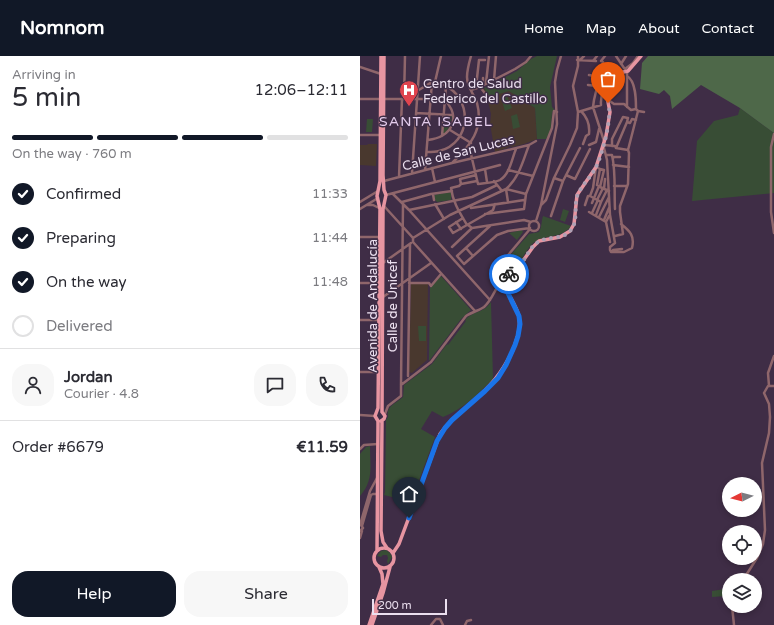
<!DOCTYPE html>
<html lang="en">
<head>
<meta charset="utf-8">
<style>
  body { margin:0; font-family:"Varela Round",sans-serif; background:#f7f7f7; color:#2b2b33; height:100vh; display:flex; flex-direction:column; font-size:15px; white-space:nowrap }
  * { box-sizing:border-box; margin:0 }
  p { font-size:13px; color:#7c7c81 }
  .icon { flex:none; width:22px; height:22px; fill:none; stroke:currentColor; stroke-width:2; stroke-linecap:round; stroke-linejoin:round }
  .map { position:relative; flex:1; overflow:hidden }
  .details { display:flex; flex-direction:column; background:#fff; width:360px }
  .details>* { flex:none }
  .needle { width:26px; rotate:264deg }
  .tools { position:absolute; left:362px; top:421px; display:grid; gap:8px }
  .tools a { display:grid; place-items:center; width:40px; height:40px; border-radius:50%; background:#fff; box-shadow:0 2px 6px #0003; font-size:20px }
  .scale { position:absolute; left:12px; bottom:10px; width:75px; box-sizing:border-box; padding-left:4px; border:2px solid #ebdfef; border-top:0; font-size:11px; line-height:14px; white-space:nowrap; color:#ebdfef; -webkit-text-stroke:3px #3f2d46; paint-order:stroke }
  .pin { position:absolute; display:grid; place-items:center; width:34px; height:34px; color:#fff; margin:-41px -17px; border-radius:50% 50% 50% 0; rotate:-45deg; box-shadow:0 0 4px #0007 }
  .pin .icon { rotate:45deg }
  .courier { position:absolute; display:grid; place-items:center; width:40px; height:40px; margin:-20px; border:3px solid #1a73e8; border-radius:50%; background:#fff; color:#222; box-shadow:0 1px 5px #0007 }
  .overview em { font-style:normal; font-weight:600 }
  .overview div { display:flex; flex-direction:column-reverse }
  .overview { display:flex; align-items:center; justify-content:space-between; height:68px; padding:0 12px }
  h1 { font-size:26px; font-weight:600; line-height:30px }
  .bar { display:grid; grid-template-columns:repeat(4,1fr); gap:6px 4px; align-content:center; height:48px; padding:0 12px }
  .bar i { height:5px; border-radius:3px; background:#e1e1e2 }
  .bar .selected { background:#111827 }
  .bar p { grid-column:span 4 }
  .line { display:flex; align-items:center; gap:10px; padding:0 12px; border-top:1px solid #e1e1e2 }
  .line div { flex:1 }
  .round { display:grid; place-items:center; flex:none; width:42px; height:42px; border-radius:16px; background:#f7f7f7 }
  ol { padding:0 12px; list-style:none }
  li { display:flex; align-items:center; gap:12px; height:44px }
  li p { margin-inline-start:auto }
  li .icon { padding:4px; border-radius:50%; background:#111827; color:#fff; stroke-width:4 }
  li:last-child { color:#7c7c81 }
  li i { width:22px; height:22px; border:2px solid #e1e1e2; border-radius:50% }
  .primary-button { display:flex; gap:8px; margin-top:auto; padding:8px 12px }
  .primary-button a { flex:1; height:46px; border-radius:16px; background:#111827; color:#fff; font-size:16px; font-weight:600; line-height:46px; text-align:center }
  .primary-button a+a { background:#f7f7f7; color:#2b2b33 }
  header { display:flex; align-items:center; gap:24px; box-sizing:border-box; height:56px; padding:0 20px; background:#111827; color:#fff }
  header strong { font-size:19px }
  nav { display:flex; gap:22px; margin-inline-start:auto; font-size:14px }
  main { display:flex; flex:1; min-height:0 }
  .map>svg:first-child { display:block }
</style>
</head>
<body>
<header>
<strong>Nomnom</strong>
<nav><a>Home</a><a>Map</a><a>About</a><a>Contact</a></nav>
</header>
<main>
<section class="details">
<div class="overview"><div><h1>5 min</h1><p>Arriving in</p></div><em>12:06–12:11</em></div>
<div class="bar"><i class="selected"></i><i class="selected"></i><i class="selected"></i><i></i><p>On the way · 760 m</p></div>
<ol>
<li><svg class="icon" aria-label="check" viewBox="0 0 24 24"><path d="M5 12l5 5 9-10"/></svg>Confirmed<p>11:33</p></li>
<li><svg class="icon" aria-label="check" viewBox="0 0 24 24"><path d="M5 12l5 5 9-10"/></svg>Preparing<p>11:44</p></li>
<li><svg class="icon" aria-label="check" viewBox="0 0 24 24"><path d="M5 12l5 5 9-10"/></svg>On the way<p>11:48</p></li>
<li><i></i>Delivered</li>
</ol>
<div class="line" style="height:72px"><a class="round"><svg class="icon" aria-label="person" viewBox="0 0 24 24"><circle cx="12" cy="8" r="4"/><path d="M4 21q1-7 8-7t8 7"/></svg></a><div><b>Jordan</b><p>Courier · 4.8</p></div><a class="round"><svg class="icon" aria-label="chat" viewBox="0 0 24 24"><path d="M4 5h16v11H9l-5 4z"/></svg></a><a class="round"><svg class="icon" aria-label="phone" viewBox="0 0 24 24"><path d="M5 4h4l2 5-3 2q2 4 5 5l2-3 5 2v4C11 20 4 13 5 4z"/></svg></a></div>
<div class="line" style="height:52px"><div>Order #6679</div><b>€11.59</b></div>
<div class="primary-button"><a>Help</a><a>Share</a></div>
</section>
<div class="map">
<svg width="414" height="569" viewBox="0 0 414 569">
  <rect width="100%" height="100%" fill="#3f2d46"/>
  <!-- education -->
  <path fill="#49382e" d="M124,32l5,8 20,-5 26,17 2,31 -13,5 -12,3 -2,-1 -3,2 -12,4 -5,-28 1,-10 -4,-17 -5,-8z
    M8,88h9l-1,22 -16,-1v-20h7z
    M51,228h17l-1,76 -15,13 -3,-1z"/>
  <!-- green -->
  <path fill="#384d35" d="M177,0h20l-7,31 2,20 2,2 -2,4 -1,17 -5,9h-9l-2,-31 -26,-17 -20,6 -5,-9 33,-17 14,-12z
    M147,40l5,12 -7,3 -4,-13z
    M380,52l34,25v60l-82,8 5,-60 17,-20 24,-6z
    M157,58l3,13 -7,2 -2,-13z
    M85,60h7c-1,9 -4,14 -10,20l2,-19z
    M7,63h6l-1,13h-6z
    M91,136v8l-14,2 -2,-2 -1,-5z
    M203,153l6,2 -4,11 -5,-2z
    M183,160l28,10c-10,14 -27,7 -39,18 -6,6 -16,28 -24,28l-4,-5 3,-8 22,-25 10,-2c3,-5 2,-10 4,-16z
    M162,174l1,2 -6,8 -8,-7z
    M138.5 224a4.5 4.5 0 1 1 9 0a4.5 4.5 0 1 1-9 0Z
    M81,220l30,34 -10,9 -32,42 1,-73z
    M131,246l2,77c-15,15 -30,30 -50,38l-11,-6 -11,18 14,8 -24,65 -27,-7 1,-3 1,-72 2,-3c-2,-11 7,-13 15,-20l1,-12 28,-21 15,-20 1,1 18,-24 -1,-1c9,-10 18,-6 26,-18z
    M58,270h8v15h-7z
    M10,390c0,20 4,34 -10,50v-42l6,-7z
    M26,494l4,3 2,4 -4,7 -1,-3 1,-3 -1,-3h-4l-2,2 -4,-1 4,-5z
    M365,533l1,7 -14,1v-6z"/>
  <!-- forest -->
  <path fill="#4e6849" d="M288,0h126v77l-34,-25 -39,-23 -29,24 -2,-13 -6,-6 -5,4 -19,-5 2,-26z"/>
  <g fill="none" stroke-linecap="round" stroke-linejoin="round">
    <!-- minor -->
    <path stroke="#8f666b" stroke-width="2.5" d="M45,0l-1,43h27
      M256,0l8,12
      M217,4l19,1
      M220,4l4,-4
      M233,5l4,-5
      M241,5l4,-5
      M243,6l-9,38 -1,7 11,34
      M261,8l5,-8
      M0,11l21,7
      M265,13l8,-6 5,-7
      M267,15v36
      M229,19l10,2
      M267,20c9,5 9,24 9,33
      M134,24l2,-24
      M75,26l6,-26
      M126,27l3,-27
      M123,29v-7
      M228,29l9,1
      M116,31l3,-27h6
      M120,31l8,10
      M111,34l9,-3 35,-18 11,-7 5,-6
      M0,43h44l28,-17c5,0 8,1 12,3 29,13 28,58 -5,66 -4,1 -8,1 -12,1
      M247,43l7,5h10l7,6 5,-1 2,2 6,1
      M221,55c7,7 9,14 8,23l-3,2 -3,8
      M218,56l23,-7c-1,-10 4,-20 10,-29h5
      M56,57l37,2
      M90,74l21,13
      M414,78l-3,13v65l3,21
      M0,79h20
      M82,80l4,-50
      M68,84c23,-3 34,-21 17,-40
      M243,88l4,16 3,55 5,28 -5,4v3l1,2h13l8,-4c3,-12 -2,-17 -11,-24
      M229,89l7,-3 3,-13
      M244,89l11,1 1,2 12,2
      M109,90l9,38c6,-1 16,-1 22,-4 10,-6 12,-22 16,-31
      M252,90v-7l11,-22 5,1 -1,4 3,1 2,-4 4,1
      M256,92l11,-26
      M268,94l10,-39
      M246,99h6c4,17 2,36 3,54
      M253,102l1,-1h6
      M93,106c17,-16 31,-33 24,-59 -3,-9 -10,-16 -10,-26 0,-7 2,-14 4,-21
      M253,109l16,2
      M236,111l4,2 -3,16
      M72,112l3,14
      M125,113l2,13
      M240,113l4,1 -4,17
      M65,114l7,-88
      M148,114l25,6
      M52,117l8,-117
      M116,119l-16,4 1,5 16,-3
      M206,119l9,4 15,-30
      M39,121l3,-78
      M194,122l9,3
      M24,125l68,-18 77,-18 7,-4
      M134,125l8,10
      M101,128l-2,2 -8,2c2,15 9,25 16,37
      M254,130h13
      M240,131l9,4
      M146,133l20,5
      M146,133l2,13
      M244,133l1,-10
      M33,138l16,16 81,90
      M73,138l1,6
      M26,139l114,-30
      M230,140l3,-8 3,-21
      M237,144l6,-12
      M0,146l18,-11
      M42,146l29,-8 21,-3
      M241,146l6,-12
      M232,147l7,-17
      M75,148l9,15
      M7,149h6l6,3
      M181,149l5,-5 8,-22 16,-33 7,-17 1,-16 -5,-26 5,-20v-10
      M225,149l3,-9h2l11,6 -5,13
      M24,150l29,32
      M111,152l53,-8
      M0,153l18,-11
      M49,154l63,-13 25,-12
      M229,156l17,10
      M232,157l6,-13
      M125,158l39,-5 2,-15 26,-66 2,-17 3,1
      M191,160l12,-35 17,-33
      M249,160l-3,6 4,20
      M239,161l10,-20
      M103,162l-14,9 4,6 40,-23 2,-6
      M244,164l5,-12
      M176,165l5,-16 16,-81 -2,-42 2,-12 4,-14
      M169 170a5 5 0 1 1 10 0a5 5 0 1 1-10 0Z
      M96,166l5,7
      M108,169l4,3 52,-8 7,2
      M130,170l-33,30 7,8 33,-29 11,-4 22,-3
      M255,180l8,-2 -3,-22v-6l8,-22 1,-31 -1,-3
      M0,181h19
      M53,182l37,-23 56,-26c13,-11 17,-28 23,-44
      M53,182v4l62,69
      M92,191l20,-19
      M106,192l7,8
      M252,196l1,-2 9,-1
      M23,207l28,-20
      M141,218l1,-10 2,-4 26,-31
      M0,227h19
      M49,227h20l2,3 10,-12
      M23,241l48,-34
      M0,264h19
      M0,316h18
      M48,320l2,-132
      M41,329l2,-181
      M409,330l-1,-13 6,-17
      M25,358l3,-8 13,-10v-11l30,-23 35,-46c6,-4 14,-6 18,-9 7,-6 10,-15 15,-23
      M0,359l15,1
      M0,393l4,-4 14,-1
      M0,469l10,-34 7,-13
      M2,470l9,-31 2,-1h4
      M0,475l3,-3 -2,-3
      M0,482l2,-7
      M383,524l14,-22 6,-14 2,-14 -3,-67 7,-30 1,-16 -1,-13 -5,-11 4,-7h6
      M372,550l2,19
      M71,569l5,-6h4l3,6
      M105,569l2,-4 4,-1"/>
    <!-- major -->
    <path stroke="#e795a1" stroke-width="3.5" d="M137 224a7 7 0 1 1 14 0a7 7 0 1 1-14 0Z
      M150,225l7,-12 16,-22 6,-6 21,-4 10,-6 4,-7 3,-29 19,-28 10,-31 4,-24 -3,-15 3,-12 3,-7 6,-5 9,-2 13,-15
      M22,356l1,-203 3,-14 -2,-5 -1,-15 1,-119
      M21,365l3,-2 1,-3 -3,-4
      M22,365l-1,110 2,11 4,6
      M14 502a10 10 0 1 1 20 0a10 10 0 1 1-20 0Z
      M17,495l1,-125v-5l-3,-5 3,-8 2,-199 -3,-13 3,-15 1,-125
      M33,497l6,-9 41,-110c8,-12 19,-20 30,-30 20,-17 32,-31 43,-54 4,-11 8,-22 6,-33 -2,-11 -10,-20 -14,-30
      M9,569l14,-41 -1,-10 -3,-7
      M12,569l11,-32 7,-26"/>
  </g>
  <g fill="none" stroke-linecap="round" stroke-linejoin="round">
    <!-- done -->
    <path stroke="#afa1b4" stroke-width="4" stroke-dasharray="0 7.2" d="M149,218c15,-4 17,-27 31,-33 10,-5 23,-1 31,-11 8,-10 2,-25 7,-36 4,-9 12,-16 17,-25 7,-12 18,-53 13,-66"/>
    <!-- route -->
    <path stroke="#1a73e8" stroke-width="5" d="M49,462l28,-77 8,-13 7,-8 33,-29 13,-13 8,-13 9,-20 3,-9 2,-12 -1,-8 -14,-29 5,-4v-4l-3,-5h2"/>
  </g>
  <!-- icons -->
  <defs>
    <g id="hospital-pin" transform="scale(1)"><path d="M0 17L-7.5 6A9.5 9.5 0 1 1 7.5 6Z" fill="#e0444e" stroke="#3f2d46"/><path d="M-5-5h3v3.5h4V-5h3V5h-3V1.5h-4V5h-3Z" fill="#fff"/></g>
  </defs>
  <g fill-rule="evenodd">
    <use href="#hospital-pin" x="49" y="34"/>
  </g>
  <g text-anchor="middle" stroke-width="3" stroke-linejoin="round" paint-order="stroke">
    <!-- poi labels -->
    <g font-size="13" fill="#ebdfef" stroke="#3f2d46" text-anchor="start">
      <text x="63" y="32">Centro de Salud<tspan x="63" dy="15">Federico del Castillo</tspan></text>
    </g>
    <!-- street labels -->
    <g font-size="13" fill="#ebdfef" stroke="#3f2d46">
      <text transform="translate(98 96) rotate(-14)" y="5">Calle de San Lucas</text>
      <text transform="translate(12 250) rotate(-90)" y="5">Avenida de Andalucía</text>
      <text transform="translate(32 250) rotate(-90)" y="5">Calle de Unicef</text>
    </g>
    <!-- neighbourhood labels -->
    <g font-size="14" letter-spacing="1" fill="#e4cded" stroke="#3f2d46">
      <text x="76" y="70">SANTA ISABEL</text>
    </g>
  </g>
</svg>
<div class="tools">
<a><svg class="needle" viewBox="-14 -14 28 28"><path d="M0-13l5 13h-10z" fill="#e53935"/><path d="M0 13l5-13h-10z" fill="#7c7c81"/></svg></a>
<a><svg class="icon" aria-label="locate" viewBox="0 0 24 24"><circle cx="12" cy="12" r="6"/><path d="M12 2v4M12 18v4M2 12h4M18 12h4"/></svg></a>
<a><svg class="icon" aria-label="layers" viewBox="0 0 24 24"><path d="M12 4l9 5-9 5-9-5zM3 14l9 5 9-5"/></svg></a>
</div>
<div class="scale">200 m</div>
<div class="pin" style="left:248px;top:47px;background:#ea580c"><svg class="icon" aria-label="bag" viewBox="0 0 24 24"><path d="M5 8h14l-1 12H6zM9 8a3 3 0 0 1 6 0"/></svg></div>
<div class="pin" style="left:49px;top:462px;background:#1f2937"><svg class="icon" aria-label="home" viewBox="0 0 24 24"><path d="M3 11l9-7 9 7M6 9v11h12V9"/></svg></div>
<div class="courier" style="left:149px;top:218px"><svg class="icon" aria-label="bike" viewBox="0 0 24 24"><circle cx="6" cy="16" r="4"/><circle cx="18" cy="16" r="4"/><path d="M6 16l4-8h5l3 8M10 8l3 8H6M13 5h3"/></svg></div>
</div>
</main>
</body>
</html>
